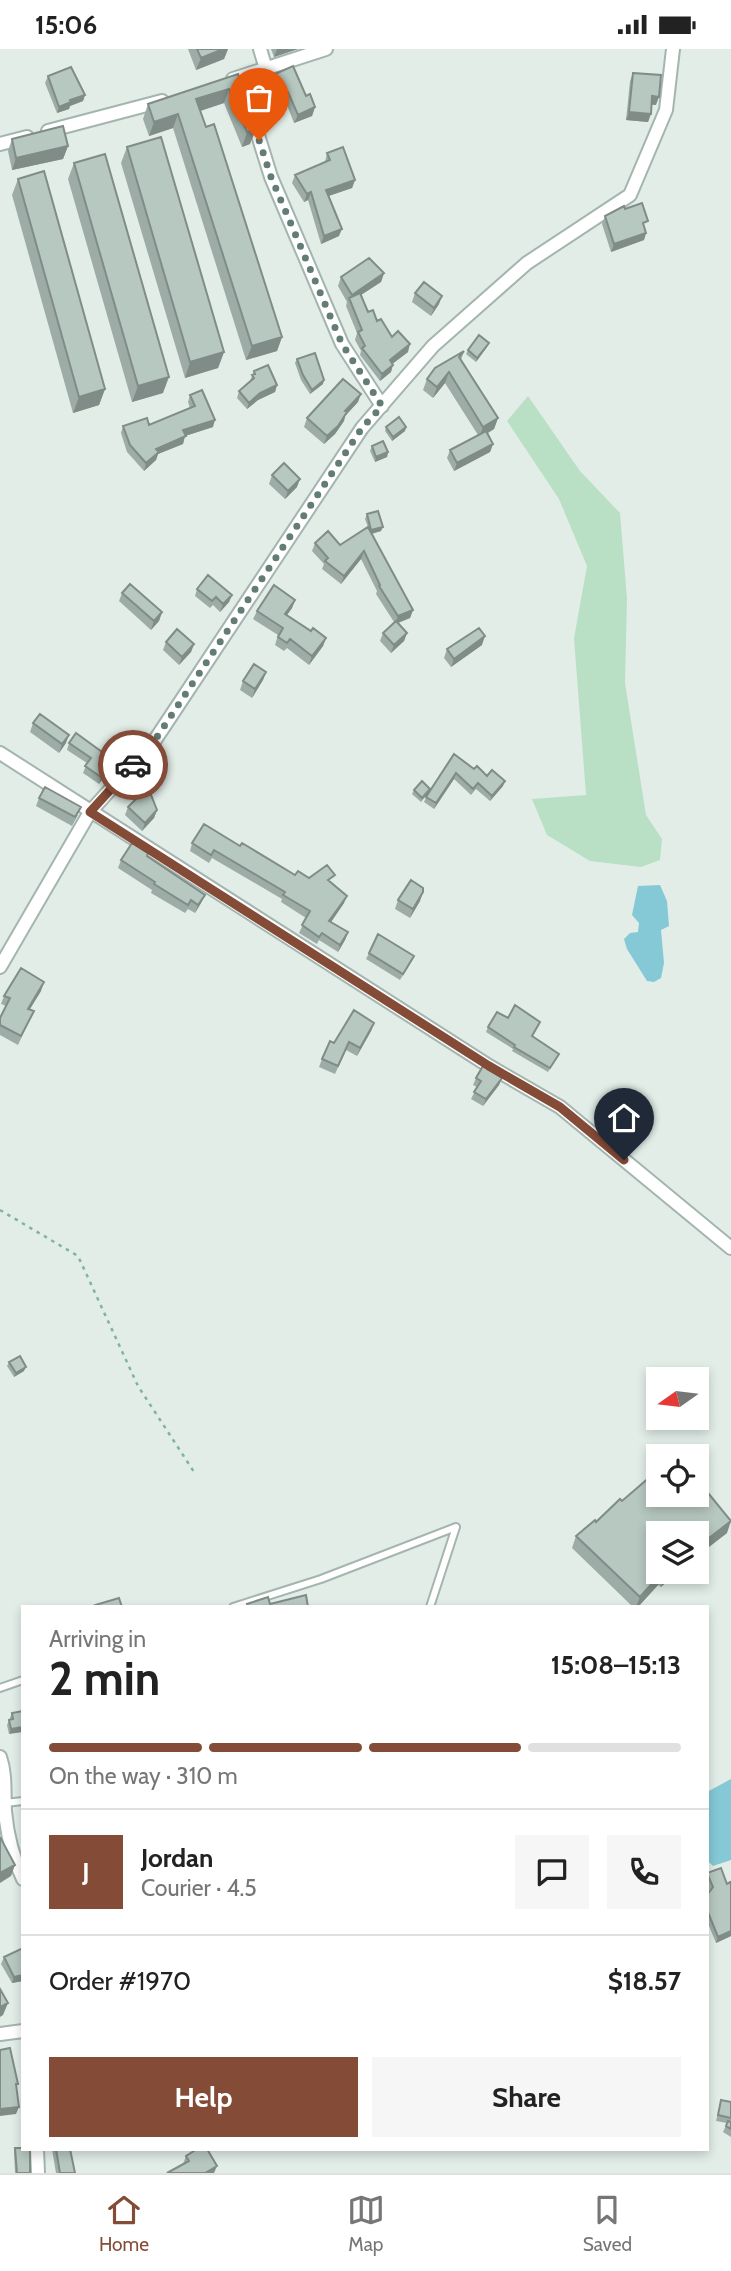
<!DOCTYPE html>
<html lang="en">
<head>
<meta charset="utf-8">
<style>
  body { margin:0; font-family:Cabin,sans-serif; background:#f6f6f6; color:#222; height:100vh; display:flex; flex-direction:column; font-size:26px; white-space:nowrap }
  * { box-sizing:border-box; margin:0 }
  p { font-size:23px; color:#767676 }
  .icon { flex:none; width:38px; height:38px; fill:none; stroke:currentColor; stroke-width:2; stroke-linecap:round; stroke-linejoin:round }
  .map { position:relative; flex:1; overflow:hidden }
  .sheet { position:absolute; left:21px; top:1556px; width:688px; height:546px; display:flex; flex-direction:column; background:#fff; border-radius:0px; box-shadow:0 4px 10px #0003 }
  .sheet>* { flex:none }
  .needle { width:46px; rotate:256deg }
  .tools { position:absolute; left:646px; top:1318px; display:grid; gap:14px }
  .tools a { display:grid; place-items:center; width:63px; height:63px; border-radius:0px; background:#fff; box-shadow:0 4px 10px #0003; font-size:35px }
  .pin { position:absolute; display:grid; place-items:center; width:60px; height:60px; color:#fff; margin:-72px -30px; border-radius:50% 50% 50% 0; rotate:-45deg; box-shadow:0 0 7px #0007 }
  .pin .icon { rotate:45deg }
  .courier { position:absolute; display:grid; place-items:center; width:70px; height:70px; margin:-35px; border:5px solid #844b37; border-radius:50%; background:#fff; color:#222; box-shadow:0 2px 9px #0007 }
  .summary em { font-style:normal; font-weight:700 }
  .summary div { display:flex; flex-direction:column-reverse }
  .summary { display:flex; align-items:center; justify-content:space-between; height:119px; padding:0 28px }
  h1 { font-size:46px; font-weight:700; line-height:52px }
  .bar { display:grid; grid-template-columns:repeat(4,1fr); gap:10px 7px; align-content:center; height:84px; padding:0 28px }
  .bar i { height:9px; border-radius:5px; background:#e0e0e0 }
  .bar .selected { background:#844b37 }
  .bar p { grid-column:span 4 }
  .line { display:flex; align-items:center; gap:18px; padding:0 28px; border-top:2px solid #e0e0e0 }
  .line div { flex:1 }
  .round { display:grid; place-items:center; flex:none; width:74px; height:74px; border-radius:0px; background:#f6f6f6 }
  .cta { display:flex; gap:14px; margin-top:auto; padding:14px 28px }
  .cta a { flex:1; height:80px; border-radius:0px; background:#844b37; color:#fff; font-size:28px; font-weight:700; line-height:80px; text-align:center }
  .cta a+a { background:#f6f6f6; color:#222 }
  .status { display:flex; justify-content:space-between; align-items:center; height:49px; padding:0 35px; background:#fff; direction:ltr }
  .status svg { height:19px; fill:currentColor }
  .dock { display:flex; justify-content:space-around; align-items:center; height:98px; border-top:2px solid #e0e0e0; background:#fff; font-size:19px; color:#767676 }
  .dock a { display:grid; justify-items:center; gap:4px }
  .dock .selected { color:#844b37 }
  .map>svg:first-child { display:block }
</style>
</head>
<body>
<div class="status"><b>15:06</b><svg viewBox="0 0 49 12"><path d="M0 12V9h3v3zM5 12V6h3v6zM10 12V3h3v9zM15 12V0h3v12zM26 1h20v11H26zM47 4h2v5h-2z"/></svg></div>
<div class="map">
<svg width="731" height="2124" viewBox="0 0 731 2124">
  <rect width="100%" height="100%" fill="#e2ede8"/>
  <!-- green -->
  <path fill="#b9e0c4" d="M528,347l52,75 40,42 7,86 -2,84 21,132 16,24 -2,21 -19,7 -51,-6 -43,-26 -15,-36 54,-4 -12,-157 13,-72 -28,-67 -52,-78z"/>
  <!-- water -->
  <path fill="#85c8d6" d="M660,836l7,16 2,25 -8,4 3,33 -3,15 -7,4 -7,-1 -20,-32 -3,-10 6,-6 8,-1 1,-9 -7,-8 6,-29z
    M731,1730v81l-18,6 -6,-6v-68z"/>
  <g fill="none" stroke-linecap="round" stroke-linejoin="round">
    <!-- lane casing -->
    <g stroke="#a4b5b0" stroke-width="10">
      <path id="lane" d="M233,1558l88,-28 135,-52 -26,80
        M0,1639l23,-8
        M5,1754l18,-2"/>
    </g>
    <!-- street casing -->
    <g stroke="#a4b5b0" stroke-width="16">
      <path id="street" d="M260,0l6,20
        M240,28l31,100 71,167 40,62
        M233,30l93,-30
        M48,82l114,-30
        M0,95l27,-7
        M0,704l489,313 71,41 171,141
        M0,918l90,-155 65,-72 207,-312 71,-82 94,-83 103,-68 36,-85 7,-61
        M0,1708c6,17 4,35 5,54 2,23 8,47 18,68
        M0,1985l23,-3
        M37,2100l1,24"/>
    </g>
    <!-- path -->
    <path stroke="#80b3a4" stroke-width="2.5" stroke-dasharray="3.5 5" stroke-linecap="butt" d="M0,1161l78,46 60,130 58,89"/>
    <!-- lane -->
    <use href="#lane" stroke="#fff" stroke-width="6"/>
    <!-- street -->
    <use href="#street" stroke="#fff" stroke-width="12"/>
  </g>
  <!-- wall -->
  <path fill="#9daca6" d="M188,0h40l-4,10 -28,11z
    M271,0h27l-24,8z
    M633,24l23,32h-4l-4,17 -22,-2 4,-39z
    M238,25l12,70 -8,3 -18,-44 -24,8 82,226 -5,14 -31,9 -73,-232 -24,8 -6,-17 5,-15z
    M273,26l33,21 9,11 -3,9 -18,7 -9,-23 -7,3 -8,-20z
    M48,27l37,19 -2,6 -13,5 -1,3 -12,4 -12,-30z
    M12,90l56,7 -5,13 -51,11 -4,-19z
    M127,98l97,205 -6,16 -33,10 -64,-215z
    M327,104l28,27 -3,8 -24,8 11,40 -18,8 -13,-44 -4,2 -12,-19 3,-8 30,-13z
    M74,114l89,230 -31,9 -64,-223z
    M18,130l87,210 -6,16 -26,8 -61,-218z
    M625,160l20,20 1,4 -2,7 -33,12 -9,-28 3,-8z
    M384,224l-3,9 -20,13 7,17 40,40 -16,12 -1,8 -11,9 -20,-26 1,-4 -6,-11 2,-7 -11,-27 1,-4 -9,-16 3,-9z
    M415,244l24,11 -8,12 -19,-14z
    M487,298l-11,15 -10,-8 2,-4z
    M464,302l-3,9 37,58 -4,11 -6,4 5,11 -3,8 -36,19 -7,-13 3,-8 28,-15 -33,-52 -12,15 -10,-8 4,-11z
    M297,310l26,25 -13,10 -9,-14 -6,-17z
    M254,322l23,14 -2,7 -17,8 -11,9 -10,-11 2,-7 11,-10z
    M190,346l23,32 -28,9 -2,8 -25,10 -2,6 -12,11 -17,-19 -6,-19 2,-7 26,-1 41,-17 -2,-6z
    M358,353l-13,14 -1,5 -9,13 -11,10 -20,-17 3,-9z
    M386,378h20l-1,4 -13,10 -7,-10z
    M372,397l16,6 -1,5 -12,5 -5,-11z
    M272,426l25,12 -12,12 -16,-15z
    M367,465l14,17 -9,3 41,76 -3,8 -12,5 9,10 -3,8 -13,12 -11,-12 3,-8 11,-11 -18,-28 1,-3 -16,-32 -20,25 -19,-15 2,-5 -12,-13 3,-8 25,2 28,-18 -3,-8z
    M197,540l35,6 -3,7 -9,10 -7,-7 -3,3 -15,-12z
    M122,544l40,19 -3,9 -8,9 -32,-29z
    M295,551l-3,8 -5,7 24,16 15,7 -3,8 -14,19 -22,-17 -3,3 -9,-6 3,-10 -25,-16 4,-8z
    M166,593l28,2 -3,8 -12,13 -16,-15z
    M482,596l-31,22 -7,-9 3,-9z
    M266,623l-3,8 -11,18 -12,-8 3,-9z
    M33,674l33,20 -7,10 -29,-21z
    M69,694l42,24 -12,17 -16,-11 4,-10 -20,-13z
    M454,705l20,15 13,7 16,10 -13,15 -14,-12 -5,6 -17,-16 -20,30 -10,-7 3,-7 -6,7 -9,-8 2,-4 15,2z
    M39,749l39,17 -6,11 -36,-20z
    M128,758l29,3 -3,8 -12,13 -17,-16z
    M192,794l48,3 55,29 37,8 12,20 -13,19 17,10 -3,8 -7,12 -19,-12 -2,4 -18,-11 7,-15 -25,-16 1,-3 -70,-41 -3,5 -19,-12z
    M148,804l-1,3 54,47 -6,10 -7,-4 -3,4 -34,-20 1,-3 -34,-22 3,-8z
    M398,851l22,1 -10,17 -15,-9z
    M369,904l45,3 -3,6 -11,18 -34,-21z
    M41,942l-11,18 4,2 -16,34 -18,-10v-17l6,-12 -5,-2 3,-8z
    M508,969l32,4 -8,15 27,17 -11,18 -36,-21 1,-2 -27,-17 2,-5z
    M374,974l-3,8 -14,25 -11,-6 -11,24 -16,-7 3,-8z
    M476,1029h26l-3,7 -16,21 -12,-7 6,-12 -4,-2z
    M9,1313l15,9 -10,6 -7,-11z
    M622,1452l105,32 -22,17 -9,-17 -38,38h20l-17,16 -3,-2 -20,22h-5l-61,-59 4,-12z
    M23,1662l-14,23 -2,-9 5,-12z
    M707,1824l20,11 4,52 -15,7 -9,-22v-26l3,-4 -3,-6z
    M23,1899v33l-11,2 -11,-19 3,-7z
    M721,2051l10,2v35l-8,-5 4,-9 -11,-2z
    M15,2099l15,25h-15l-1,-21z
    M52,2100h18l5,24h-19z
    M186,2107l28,17 -31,-9z"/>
  <!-- shaded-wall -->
  <path fill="#808c87" d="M223,0h5l-4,10 -28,11 5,-12z
    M277,0h21l-24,8z
    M229,40l-5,14 -33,11 5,-15z
    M288,43l-3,8 -7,3 3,-8z
    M85,46l-2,6 -13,5 -1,3 -12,4 2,-6 11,-7z
    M652,47l7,1 -3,8 -7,-1z
    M315,58l-3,9 -18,7 4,-8z
    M629,63l22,2 -3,8 -22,-2z
    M178,65l-5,14 -24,8 5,-14z
    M256,80l-6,15 -8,3 5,-15z
    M68,97l-5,13 -51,11 4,-12z
    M355,131l-3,8 -29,10 3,-8z
    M311,143l-3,8 -4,2 3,-8z
    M342,180l-3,7 -18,8 3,-8z
    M646,184l-2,7 -33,12 3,-8z
    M384,224l-3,9 -31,20v-1l2,-6z
    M442,247l-3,8 -8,12 3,-8z
    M282,288l-5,14 -31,9 6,-14z
    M489,294l-2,4 -11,15 1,-4z
    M410,295l-2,8 -21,16 3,-8z
    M224,303l-6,16 -33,10 5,-16z
    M393,316l-2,7 -11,9 2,-7z
    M449,323l-4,11 -12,15 4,-11z
    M169,328l-6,16 -31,9 6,-16z
    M324,331l-1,4 -13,10 2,-4z
    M277,336l-2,7 -17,8 -11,9 2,-6 11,-10z
    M105,340l-6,16 -26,8 6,-16z
    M361,345l-3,8 -13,14 -1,5 -9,13 -11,10 3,-8 18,-25z
    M498,369l-4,11 -15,9 4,-11z
    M215,371l-2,7 -28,9 -2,8 -25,10 -2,6 -12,11 2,-8 10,-14 27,-19z
    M406,378l-1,4 -13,10 1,-4z
    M493,395l-3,8 -36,19 3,-8z
    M388,403l-1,5 -12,5 1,-5z
    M300,430l-3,8 -12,12 3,-8z
    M383,478l-2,4 -11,3 1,-4z
    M364,502l-3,8 -20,25 3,-8z
    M232,546l-3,7 -9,10 3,-8z
    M295,551l-3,8 -10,14 3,-8z
    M413,561l-3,8 -15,6 3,-8z
    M162,563l-3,9 -8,9 3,-9z
    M407,584l-3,8 -13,12 3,-8z
    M485,587l-3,9 -31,22 3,-8z
    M326,589l-3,8 -14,19 3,-9z
    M194,595l-3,8 -12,13 3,-8z
    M266,623l-3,8 -11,18 3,-9z
    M69,686l-3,8 -7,10 3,-9z
    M113,711l-2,7 -12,17 2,-7z
    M456,724l-2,6 -20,30 2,-6z
    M505,732l-2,5 -13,15 2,-5z
    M157,761l-3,8 -12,13 3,-8z
    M423,843l-3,9 -10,17 3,-9z
    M205,846l-4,8 -6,10 3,-8z
    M347,847l-3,7 -17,25 2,-7z
    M348,883l-3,8 -7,12 2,-7z
    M44,933l-3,9 -16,26 3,-8z
    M374,974l-3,8 -14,25 3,-8z
    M502,1029l-3,7 -16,21 3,-7z
    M26,1318l-2,4 -10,6 2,-4z
    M731,1472l-4,12 -22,17 -9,9v-8l13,-13z
    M669,1522h9l-17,16 4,-12z
    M662,1523l-4,13 -20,22h-2l4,-10z
    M23,1678v5l-14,2 2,-5z
    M15,1816l-4,11 -11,7v-10z
    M731,1882v5l-15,7 2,-6z
    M23,1926v6l-11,2 2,-6z
    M8,1954l-5,12 -3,2v-10z
    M19,2058l-3,7 -16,2v-7z
    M217,2117l-3,7h-9z"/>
  <!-- building -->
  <path fill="#b7c8c1" stroke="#808c87" stroke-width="2" d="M197,0h26l-22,9z
    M293,17l13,30 4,-2 5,13 -17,8 -10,-23 -7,3 -8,-20z
    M71,18l14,28 -15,5 1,2 -12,5 -11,-31z
    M633,24l28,2 -2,22 -7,-1 -1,18 -22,-2z
    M238,25l18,55 -9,3 -18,-43 -33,10 10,28 8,-3 68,213 -30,9 -74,-232 -24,8 -6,-18z
    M63,77l5,20 -52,12 -4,-19z
    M161,88l63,215 -34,10 -63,-215z
    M343,98l12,33 -29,10 16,39 -18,7 -13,-44 -4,2 -12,-19 35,-15 -3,-7z
    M105,105l64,223 -31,9 -64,-223z
    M44,122l61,218 -26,8 -61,-218z
    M642,154l6,18 -5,2 3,10 -32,11 -9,-28 19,-10 1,3z
    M369,209l15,15 -32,22 -11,-18z
    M424,233l18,14 -8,12 -19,-15z
    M360,244l8,19 5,-2 4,11 4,-2 11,18 6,-6 12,13 -20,16 3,5 -11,9 -20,-26 3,-2 -7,-14 4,-2 -13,-32z
    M479,286l10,8 -12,15 -9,-8z
    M464,302l-5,6 39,61 -15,9 -34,-55 -12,15 -10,-8 8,-11z
    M315,304l9,27 -12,10 -9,-15 -6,-16z
    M268,316l9,20 -17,8 -11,10 -10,-12 15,-13 -2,-3 3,-1 -1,-3z
    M343,330l18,15 -16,17 2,1 -9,14 -11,10 -20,-18z
    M202,341l13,30 -32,10 3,6 -30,13 3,3 -13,11 -16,-18 -7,-19 24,-8 2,7 46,-19 -5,-11z
    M399,368l7,10 -13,10 -7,-10z
    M486,382l7,13 -36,19 -7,-13z
    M383,392l5,11 -12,5 -4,-11z
    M284,414l16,16 -12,12 -16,-16z
    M378,462l5,16 -12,3 -4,-16z
    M368,478l45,83 -15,6 -19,-30 1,-1 -16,-34 -20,25 -19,-15 3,-3 -13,-15 13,-12 12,14z
    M208,526l24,20 -9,9 -7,-7 -4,4 -15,-12z
    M130,535l32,28 -8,9 -32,-28z
    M274,536l21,15 -10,14 26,17 2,-3 13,10 -14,18 -22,-17 -3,4 -9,-6 5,-9 -26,-17z
    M396,572l11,12 -13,12 -11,-12z
    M479,579l6,8 -31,23 -7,-10z
    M177,580l17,15 -12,13 -16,-15z
    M254,615l12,8 -11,17 -12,-8z
    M40,665l29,21 -7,9 -29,-21z
    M76,684l37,27 -12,17 -16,-11 6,-8 -22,-15z
    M454,705l20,15 3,-3 10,10 5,-6 13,11 -13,15 -14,-13 -5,6 -17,-16 -20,30 -10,-6z
    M422,732l8,8 -8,9 -8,-8z
    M45,738l36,20 -6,10 -36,-19z
    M141,745l10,1 6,15 -12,13 -17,-16z
    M204,775l36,22 2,-3 53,32 3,-4 11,7 18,-13 8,10 -7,5 19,16 -18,25 19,11 -8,13 -18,-12 -3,4 -17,-12 8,-14 -27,-16 2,-3 -71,-42 -3,5 -19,-12z
    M132,794l16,10 -1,3 58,39 -7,10 -7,-5 -3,5 -34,-21 1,-2 -34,-22z
    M411,831l12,8v4l-10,17 -15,-9z
    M378,885l36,22 -11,18 -34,-21z
    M21,919l23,14 -16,27 6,2 -13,25 -21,-11v-7l10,-20 -6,-2z
    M515,956l25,17 -8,14 27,18 -9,14 -36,-21 1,-2 -27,-18 9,-15 11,6z
    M354,961l20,13 -14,25 -11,-6 -11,24 -16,-7 8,-18 4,2z
    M483,1017l19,12 -16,21 -12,-7 7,-11 -5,-3z
    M20,1307l6,11 -10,6 -7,-11z
    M658,1421v25h38v-17l35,43 -22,17 -13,13v-18h-38v38h11l-4,4 -3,-3 -22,25 -64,-61 19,-16 1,2 24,-23 2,2z
    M306,1546l2,12h-60l-1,-3 21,-7 2,7z
    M119,1549l3,9h-26l-1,-2z
    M23,1662v16l-12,2 -2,-9 4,-1 -1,-6z
    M0,1788l15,28 -15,8z
    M721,1819l6,16 3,-2 1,3v46l-13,6 -11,-27v-15l6,-8 -6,-14z
    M23,1899v27l-9,2 -10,-20z
    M0,1940l8,14 -8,4z
    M10,1999l8,36h-2l3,23 -19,2v-59z
    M721,2051l10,2v16l-13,-3z
    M728,2072l3,1v7l-5,-3z
    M15,2099h8v1h7v24h-13z
    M56,2100h14l5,24h-15z
    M197,2100h10l10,17 -12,7h-38l22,-12 -3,-5z"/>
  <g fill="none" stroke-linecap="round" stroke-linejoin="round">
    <!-- done -->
    <path stroke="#647c76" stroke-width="7" stroke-dasharray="0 12.6" d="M133,716l22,-25 207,-312 20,-22 -40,-62 -71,-167 -12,-37"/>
    <!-- route -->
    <path stroke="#844b37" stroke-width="9" d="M133,716l-43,47 399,254 71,41 64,53"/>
  </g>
</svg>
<div class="tools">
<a><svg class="needle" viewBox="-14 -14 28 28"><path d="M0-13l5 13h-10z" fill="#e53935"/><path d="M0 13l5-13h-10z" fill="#767676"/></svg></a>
<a><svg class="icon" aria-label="locate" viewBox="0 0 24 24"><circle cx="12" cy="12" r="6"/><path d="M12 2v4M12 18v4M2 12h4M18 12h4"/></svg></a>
<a><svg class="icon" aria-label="layers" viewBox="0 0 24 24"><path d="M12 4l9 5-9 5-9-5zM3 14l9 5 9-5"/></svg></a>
</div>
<div class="pin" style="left:259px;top:91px;background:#ea580c"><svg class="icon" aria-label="bag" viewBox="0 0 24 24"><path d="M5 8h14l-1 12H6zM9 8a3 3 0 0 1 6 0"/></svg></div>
<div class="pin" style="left:624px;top:1111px;background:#1f2937"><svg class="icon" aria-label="home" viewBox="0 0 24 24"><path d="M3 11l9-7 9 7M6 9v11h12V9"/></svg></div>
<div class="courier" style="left:133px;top:716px"><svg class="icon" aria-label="car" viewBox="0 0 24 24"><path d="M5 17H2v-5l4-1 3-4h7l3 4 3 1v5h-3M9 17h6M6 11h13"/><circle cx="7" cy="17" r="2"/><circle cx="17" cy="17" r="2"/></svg></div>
<section class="sheet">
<div class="summary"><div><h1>2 min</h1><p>Arriving in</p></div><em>15:08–15:13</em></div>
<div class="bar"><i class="selected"></i><i class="selected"></i><i class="selected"></i><i></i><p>On the way · 310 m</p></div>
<div class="line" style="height:126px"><b class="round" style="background:#844b37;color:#fff">J</b><div><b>Jordan</b><p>Courier · 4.5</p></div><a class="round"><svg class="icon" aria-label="chat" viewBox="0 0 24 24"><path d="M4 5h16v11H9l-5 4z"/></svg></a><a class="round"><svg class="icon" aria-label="phone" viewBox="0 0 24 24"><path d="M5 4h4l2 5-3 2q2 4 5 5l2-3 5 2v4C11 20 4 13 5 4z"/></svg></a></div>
<div class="line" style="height:91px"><div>Order #1970</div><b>$18.57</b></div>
<div class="cta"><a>Help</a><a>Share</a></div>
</section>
</div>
<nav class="dock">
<a class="selected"><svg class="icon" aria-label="home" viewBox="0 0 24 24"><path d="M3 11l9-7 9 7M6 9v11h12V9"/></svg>Home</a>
<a><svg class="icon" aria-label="map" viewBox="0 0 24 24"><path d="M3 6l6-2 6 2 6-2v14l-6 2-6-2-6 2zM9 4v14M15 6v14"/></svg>Map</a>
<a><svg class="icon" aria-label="saved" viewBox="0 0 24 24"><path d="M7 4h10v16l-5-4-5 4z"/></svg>Saved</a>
</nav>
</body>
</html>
